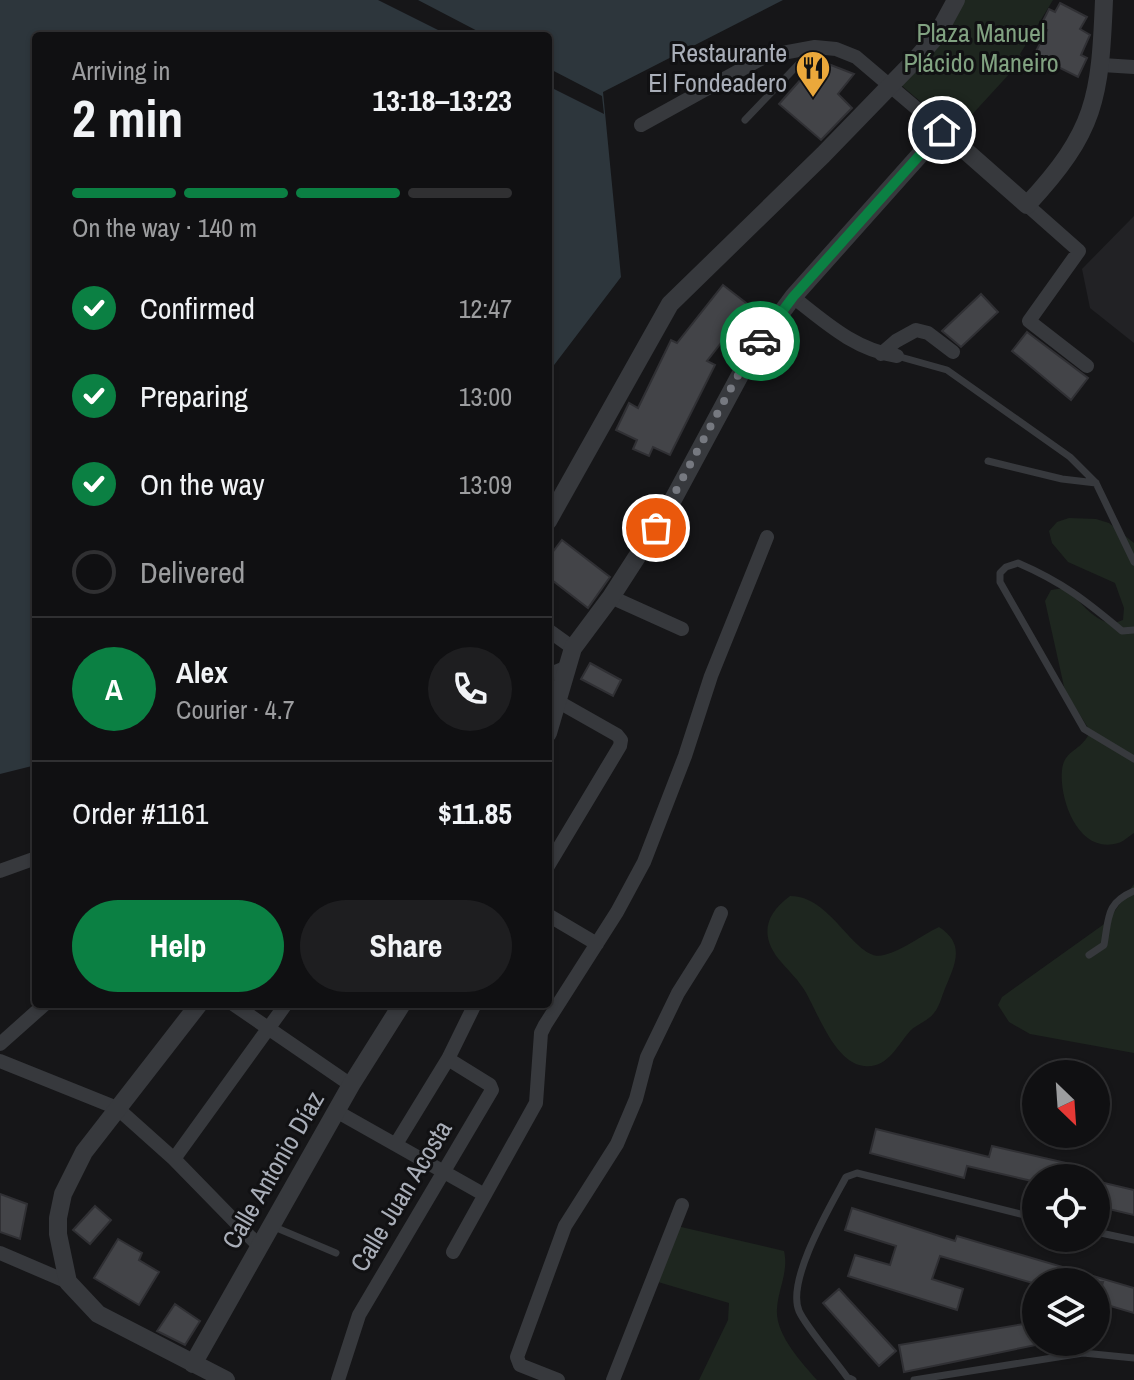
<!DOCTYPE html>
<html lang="en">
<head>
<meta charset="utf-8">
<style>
  body { margin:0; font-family:"Archivo Narrow",sans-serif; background:#1e1e20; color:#f1f3f6; height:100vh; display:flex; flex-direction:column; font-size:30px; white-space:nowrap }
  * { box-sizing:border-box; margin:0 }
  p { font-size:26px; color:#9c9d9f }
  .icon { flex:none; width:44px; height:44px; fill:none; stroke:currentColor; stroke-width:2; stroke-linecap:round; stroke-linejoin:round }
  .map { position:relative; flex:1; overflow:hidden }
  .details { position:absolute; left:32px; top:32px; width:520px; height:976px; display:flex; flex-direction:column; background:#101012; border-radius:8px; box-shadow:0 2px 6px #0004,0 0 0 2px #303032 }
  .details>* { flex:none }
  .needle { width:52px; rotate:155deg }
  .controls { position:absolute; left:1022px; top:1060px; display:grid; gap:16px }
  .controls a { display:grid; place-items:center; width:88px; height:88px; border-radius:50%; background:#101012; box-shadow:0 2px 6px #0004,0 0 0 2px #303032; font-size:40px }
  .pin { position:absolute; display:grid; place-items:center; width:68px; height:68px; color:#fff; margin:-34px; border:4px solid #fff; border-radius:50%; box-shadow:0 2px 8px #0007 }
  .courier { position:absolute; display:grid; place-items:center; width:80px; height:80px; margin:-40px; border:6px solid #0b8043; border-radius:50%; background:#fff; color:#222; box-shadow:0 2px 10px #0007 }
  .head em { font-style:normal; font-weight:700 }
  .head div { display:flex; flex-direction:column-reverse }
  .head { display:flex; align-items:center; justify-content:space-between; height:136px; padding:0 40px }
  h1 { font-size:52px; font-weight:700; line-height:60px }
  .bar { display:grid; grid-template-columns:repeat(4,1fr); gap:12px 8px; align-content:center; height:96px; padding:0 40px }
  .bar i { height:10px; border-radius:6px; background:#303032 }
  .bar .on { background:#0b8043 }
  .bar p { grid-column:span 4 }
  .line { display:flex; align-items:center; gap:20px; padding:0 40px; border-top:2px solid #303032 }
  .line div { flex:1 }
  .round { display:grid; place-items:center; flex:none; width:84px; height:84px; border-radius:42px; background:#1e1e20 }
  ol { padding:0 40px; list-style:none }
  li { display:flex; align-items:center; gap:24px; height:88px }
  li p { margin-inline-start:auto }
  li .icon { padding:8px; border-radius:50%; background:#0b8043; color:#fff; stroke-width:4 }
  li:last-child { color:#9c9d9f }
  li i { width:44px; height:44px; border:4px solid #303032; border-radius:50% }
  .button { display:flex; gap:16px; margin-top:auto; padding:16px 40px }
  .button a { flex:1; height:92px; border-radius:48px; background:#0b8043; color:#fff; font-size:32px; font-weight:700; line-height:92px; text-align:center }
  .button a+a { background:#1e1e20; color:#f1f3f6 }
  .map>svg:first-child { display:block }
</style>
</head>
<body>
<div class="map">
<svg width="1134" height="1380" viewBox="0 0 1134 1380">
  <rect width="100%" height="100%" fill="#161618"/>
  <!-- built -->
  <path fill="#222225" d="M1134,216v127l-44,-35 -8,-39z"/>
  <!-- green -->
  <path fill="#1e261f" d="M961,0h92l-33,54 3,5 -67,73 -55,-47z
    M1069,518l27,1 13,4 25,20v290c-5,3 -11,9 -16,10 -40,12 -59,-44 -56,-73 2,-21 21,-19 28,-39l-25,-40 -20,-90 6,-11 13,-2c18,13 25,30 48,36l11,-4 1,-12 -9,-25 -47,-21 -16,-19 -3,-12 8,-9z
    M1134,884v169l-104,-19 -21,-12 -11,-17 4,-8 105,-75z
    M790,896c42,-1 66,68 94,59 20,-5 36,-19 55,-28 28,18 15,39 5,64 -3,8 -5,16 -10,22 -6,8 -17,11 -24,18 -13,15 -23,38 -46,35 -29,-3 -46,-53 -59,-75 -6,-10 -15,-19 -23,-28 -22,-25 -19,-47 8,-67z
    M677,1226l107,25c5,20 -6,38 -7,58 -2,25 24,53 40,71h-118l29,-60 1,-17 -71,-21z"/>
  <!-- water -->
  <path fill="#2d363c" d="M0,0h783l-180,92 18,185 -73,96v-337h-512v729l-36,9z"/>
  <!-- pier -->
  <path fill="#161618" d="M378,0h40l69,36h-37z
    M548,68l54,28 2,18 -56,-28z"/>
  <!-- building -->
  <path fill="#434448" stroke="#303034" stroke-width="2" d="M1060,3l27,14 -7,12 10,6 -9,20 6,3 -9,19 -44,-22 13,-25 -7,-3 9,-18 6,3z
    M818,60l36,14 -16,20 14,14 -31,32 -42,-36z
    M723,285l27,21 -43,55 8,4 -45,90 -17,-8 -4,9 -16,-7 4,-9 -21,-10 13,-27 9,5 33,-68 6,3z
    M981,294l17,18 -37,35 -19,-16z
    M1027,332l61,46 -17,22 -59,-49z
    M562,540l48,37 -22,31 -40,-31v-19z
    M590,663l31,17 -8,16 -32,-17z
    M876,1129l113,28 3,-11 74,17 -4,15h-26v4l-69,-16 -3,12 -94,-25z
    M1100,1182l34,8v25l-38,-9z
    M0,1194l27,10 -7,35 -20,-7z
    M95,1206l16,14 -21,24 -17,-14z
    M852,1208l103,33 2,-5 177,52v25l-37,-11 6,-20h-67v2l-96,-28 -8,23 31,10 -6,21 -109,-34 7,-21 35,10 6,-19 -51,-16z
    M118,1239l24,14 -3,7 20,12 -20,33 -45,-27z
    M839,1289l57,62 -17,15 -56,-63z
    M175,1304l25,17 -15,24 -28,-14z
    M1036,1322v23l-132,27 -5,-27z"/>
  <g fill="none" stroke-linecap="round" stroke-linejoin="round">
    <!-- service -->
    <path stroke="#37393d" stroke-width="7" d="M745,120l68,-71
      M897,356l50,14 123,87 26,26 38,79
      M988,461l74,18 34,4
      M1134,630l-12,1c-37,-31 -60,-49 -104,-68l-12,4 -6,6v9l84,147 50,30
      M1089,955l15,-10c5,-28 2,-42 30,-54
      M272,1226l64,27
      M1096,1232l38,8
      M853,1380l-6,-3c-12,-17 -41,-50 -48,-66 -13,-31 32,-106 47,-134l11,-4 179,45
      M914,1380l169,-27 51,5"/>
    <!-- minor -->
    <path stroke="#37393d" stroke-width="14" d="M1102,65l32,2
      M641,125l125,-69 49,-9 21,2 20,8 86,73
      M1027,205l52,46 -50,70 58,45
      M793,297c32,25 62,53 104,59
      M881,354l15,-13 20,-11 12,3 25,19
      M611,597l71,32
      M548,630l25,18
      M548,675l17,-7
      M548,866l72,-120 1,-6 -4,-5 -60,-34
      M0,871l36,-13
      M548,915l49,29
      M233,1004l118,81
      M0,1044l45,-40
      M0,1061l117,47 57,51 85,87
      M336,1111l147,83
      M396,1144l52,-85 27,-55
      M174,1159l112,-155
      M453,1252l83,-149 5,-70 4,-8 72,-113 27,-50 41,-106 26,-80 56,-139
      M0,1253l68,29
      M338,1380l21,-65 133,-225 -2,-5 -42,-26
      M558,1380l-38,-15 -3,-8 48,-131 52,-82 19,-45 11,-42 31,-64 29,-46 14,-34
      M613,1380l69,-175"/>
    <!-- tertiary -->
    <path stroke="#37393d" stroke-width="18" d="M548,521l122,-217 153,-149 95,-98 19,-22 19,-35
      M548,733l25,-85 38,-51 58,-90 84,-156 40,-54 149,-167 85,75c69,-74 73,-107 77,-205
      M199,1004l-115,148 -21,42 -5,24v16l10,48 30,32 128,66
      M193,1364l158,-279 51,-81"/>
  </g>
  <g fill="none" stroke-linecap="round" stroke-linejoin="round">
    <!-- done -->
    <path stroke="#767980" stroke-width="8" stroke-dasharray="0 14.4" d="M656,528l81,-151 23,-36"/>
    <!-- route -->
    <path stroke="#0b8043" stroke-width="10" d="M760,341l33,-44 149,-167"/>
  </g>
  <!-- icons -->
  <defs>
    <g id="restaurant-pin" transform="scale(1.8)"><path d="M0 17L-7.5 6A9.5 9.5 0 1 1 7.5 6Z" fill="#eba83b" stroke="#111113"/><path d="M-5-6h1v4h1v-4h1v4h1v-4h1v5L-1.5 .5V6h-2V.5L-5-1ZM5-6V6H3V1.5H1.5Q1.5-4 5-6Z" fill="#111"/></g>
  </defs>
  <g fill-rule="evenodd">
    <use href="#restaurant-pin" x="813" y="68"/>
  </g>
  <g text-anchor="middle" stroke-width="6" stroke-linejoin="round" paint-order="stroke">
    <!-- park labels -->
    <g font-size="26" fill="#81a281" stroke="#111113">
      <text x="981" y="42">Plaza Manuel<tspan x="981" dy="30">Plácido Maneiro</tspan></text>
    </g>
    <!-- poi labels -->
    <g font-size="26" fill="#a9aeb8" stroke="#111113" text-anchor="end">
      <text x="787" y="62">Restaurante<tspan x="787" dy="30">El Fondeadero</tspan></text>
    </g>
    <!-- street labels -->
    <g font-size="26" fill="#a9aeb8" stroke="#111113">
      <text transform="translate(273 1170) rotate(-60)" y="9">Calle Antonio Díaz</text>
      <text transform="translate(401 1196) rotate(-59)" y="9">Calle Juan Acosta</text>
    </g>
  </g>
</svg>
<div class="controls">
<a><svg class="needle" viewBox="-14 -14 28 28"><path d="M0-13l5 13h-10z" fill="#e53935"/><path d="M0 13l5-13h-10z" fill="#9c9d9f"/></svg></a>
<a><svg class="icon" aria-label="locate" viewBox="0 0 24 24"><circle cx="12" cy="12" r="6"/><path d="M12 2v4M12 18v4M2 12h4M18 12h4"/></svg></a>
<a><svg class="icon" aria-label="layers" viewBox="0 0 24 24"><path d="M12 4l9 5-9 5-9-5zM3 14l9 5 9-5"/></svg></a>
</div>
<div class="pin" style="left:656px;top:528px;background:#ea580c"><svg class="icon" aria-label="bag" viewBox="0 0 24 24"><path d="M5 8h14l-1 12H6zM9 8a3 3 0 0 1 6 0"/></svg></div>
<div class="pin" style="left:942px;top:130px;background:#1f2937"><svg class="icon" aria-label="home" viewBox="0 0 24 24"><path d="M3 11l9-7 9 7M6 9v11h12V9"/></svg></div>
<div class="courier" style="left:760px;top:341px"><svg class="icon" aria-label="car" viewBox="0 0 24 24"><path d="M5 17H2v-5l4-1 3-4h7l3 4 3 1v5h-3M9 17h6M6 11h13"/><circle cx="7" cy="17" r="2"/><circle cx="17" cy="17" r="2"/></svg></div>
<section class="details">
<div class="head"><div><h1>2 min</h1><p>Arriving in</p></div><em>13:18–13:23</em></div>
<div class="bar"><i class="on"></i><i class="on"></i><i class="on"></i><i></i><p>On the way · 140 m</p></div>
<ol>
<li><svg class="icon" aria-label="check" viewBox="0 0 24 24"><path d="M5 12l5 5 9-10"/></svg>Confirmed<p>12:47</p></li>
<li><svg class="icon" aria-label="check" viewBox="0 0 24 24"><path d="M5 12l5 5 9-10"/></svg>Preparing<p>13:00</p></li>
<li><svg class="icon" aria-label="check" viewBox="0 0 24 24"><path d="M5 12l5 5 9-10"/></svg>On the way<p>13:09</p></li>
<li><i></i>Delivered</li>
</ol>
<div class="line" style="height:144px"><b class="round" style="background:#0b8043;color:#fff">A</b><div><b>Alex</b><p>Courier · 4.7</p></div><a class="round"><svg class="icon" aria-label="phone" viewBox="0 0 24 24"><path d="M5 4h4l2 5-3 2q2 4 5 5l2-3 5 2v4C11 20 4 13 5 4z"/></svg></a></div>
<div class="line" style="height:104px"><div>Order #1161</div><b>$11.85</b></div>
<div class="button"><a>Help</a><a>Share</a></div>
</section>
</div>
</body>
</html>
